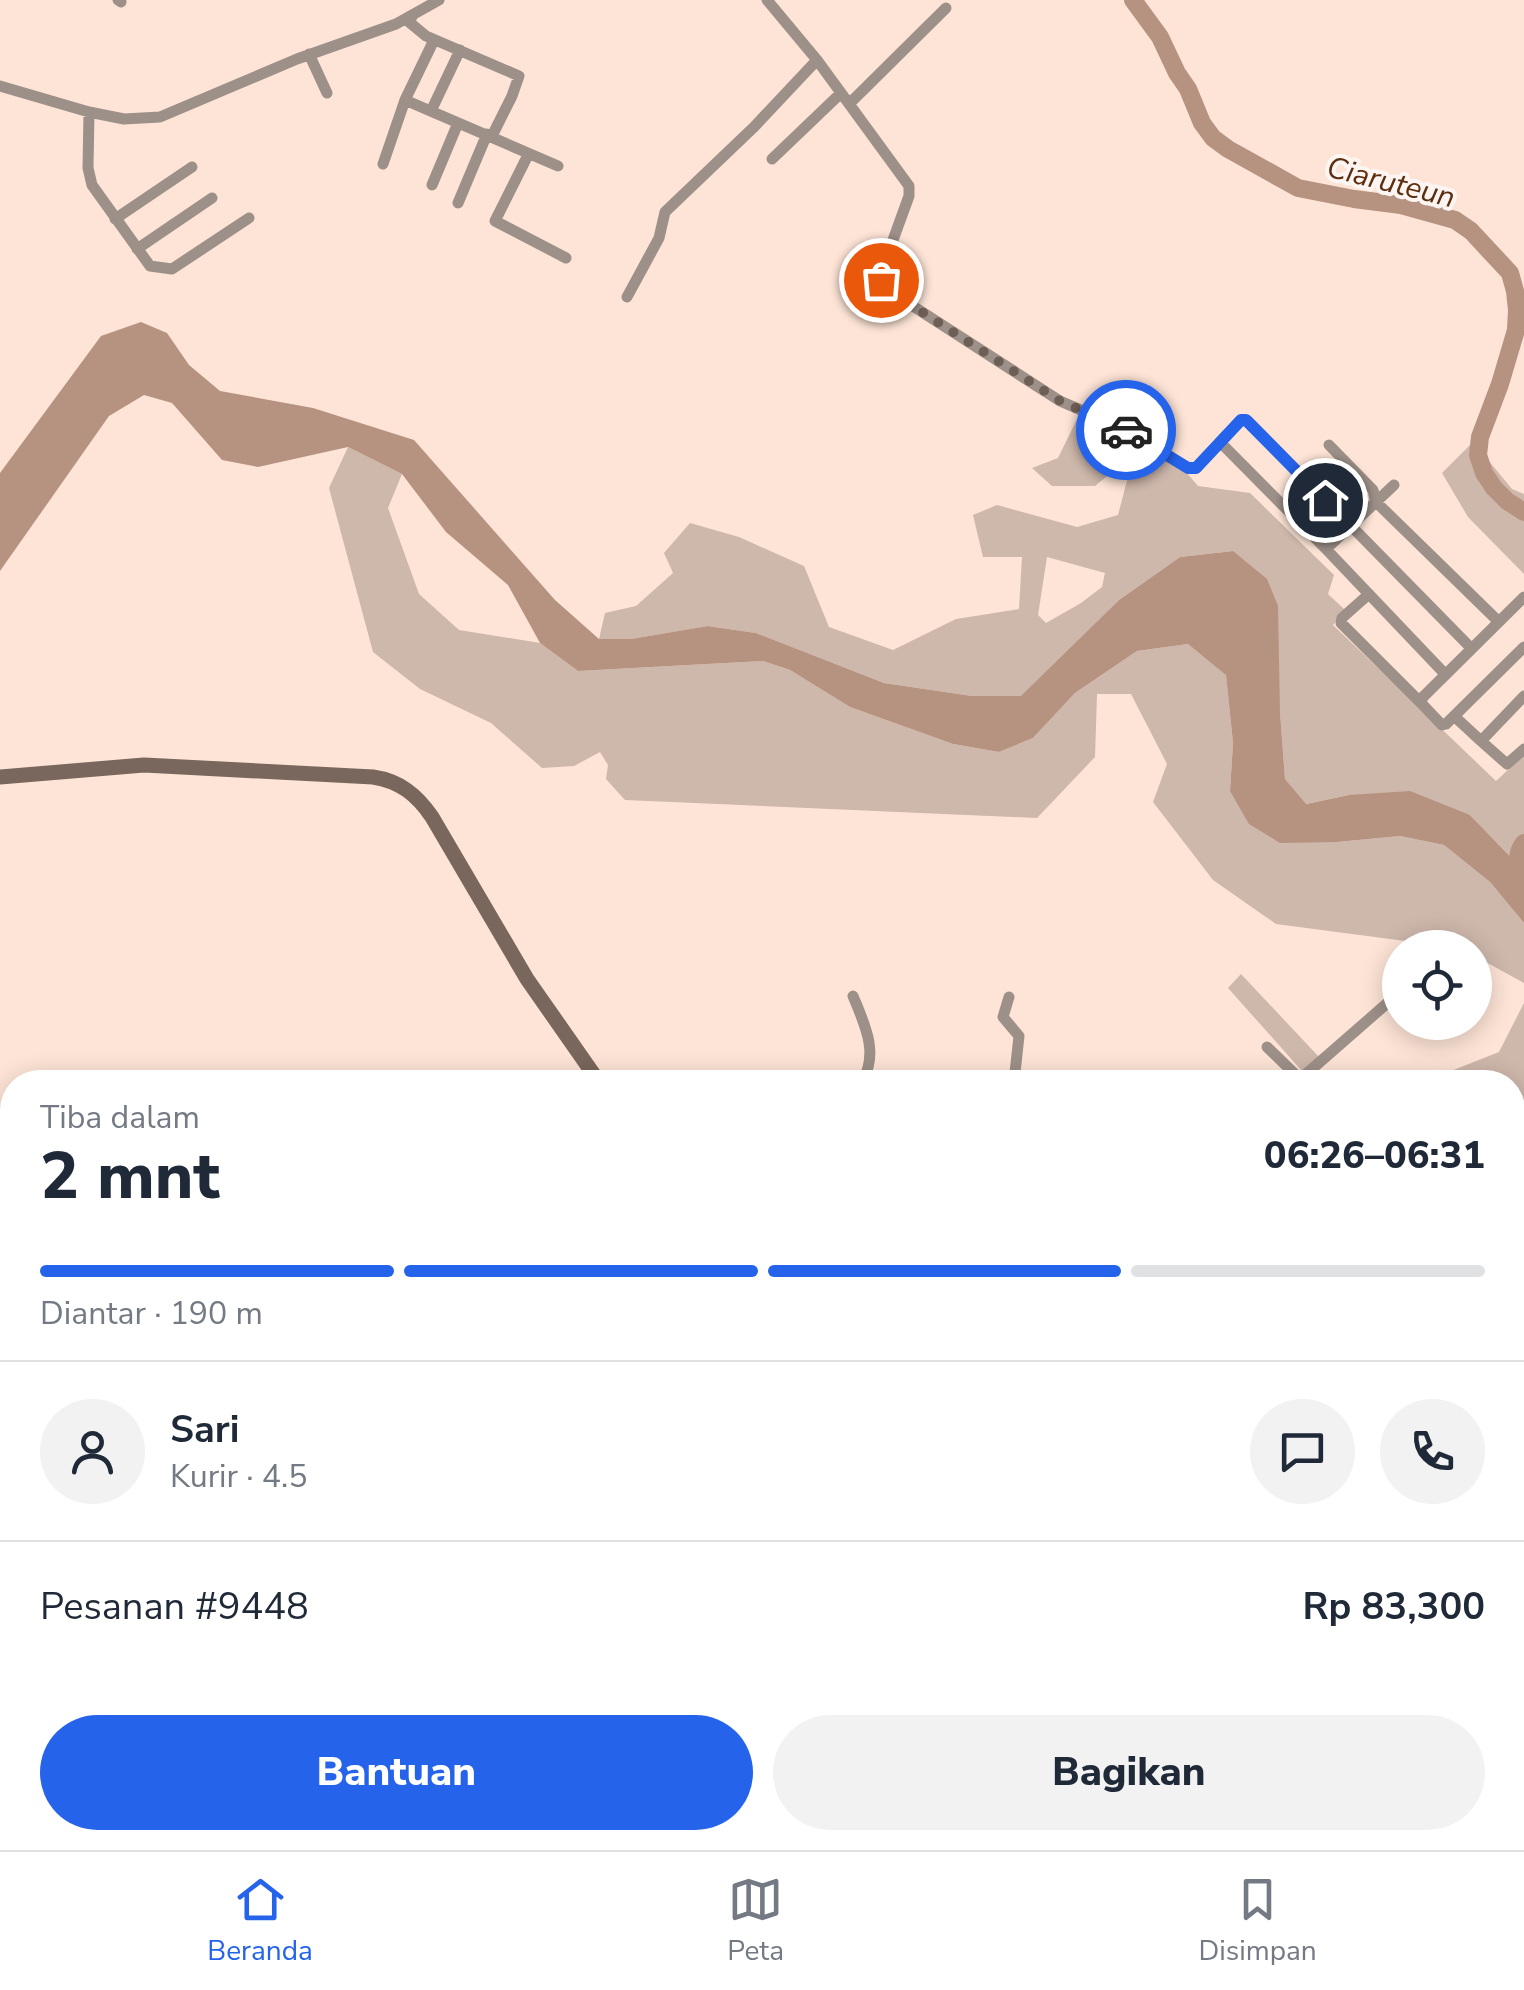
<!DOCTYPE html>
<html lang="id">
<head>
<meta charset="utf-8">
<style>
  body { margin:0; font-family:"Nunito Sans",sans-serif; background:#f2f2f3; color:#1f2937; height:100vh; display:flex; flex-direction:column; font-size:38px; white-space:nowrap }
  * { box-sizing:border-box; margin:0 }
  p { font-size:32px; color:#747a83 }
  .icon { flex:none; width:55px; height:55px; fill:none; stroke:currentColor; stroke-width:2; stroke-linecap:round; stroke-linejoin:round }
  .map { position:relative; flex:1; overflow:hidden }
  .panel { position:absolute; left:0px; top:1070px; width:1525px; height:780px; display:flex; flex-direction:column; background:#fff; border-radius:40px 40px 0 0; box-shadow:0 5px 25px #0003 }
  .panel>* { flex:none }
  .controls { position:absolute; left:1382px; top:930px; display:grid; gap:20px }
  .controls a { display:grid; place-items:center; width:110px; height:110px; border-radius:50%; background:#fff; box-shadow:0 5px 25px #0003; font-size:50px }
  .pin { position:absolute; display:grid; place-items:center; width:85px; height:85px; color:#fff; margin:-42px; border:5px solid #fff; border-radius:50%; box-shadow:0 2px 10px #0007 }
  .courier { position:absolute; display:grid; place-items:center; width:100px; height:100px; margin:-50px; border:8px solid #2563eb; border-radius:50%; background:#fff; color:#222; box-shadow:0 2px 12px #0007 }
  .summary em { font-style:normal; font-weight:800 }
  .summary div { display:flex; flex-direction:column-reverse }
  .summary { display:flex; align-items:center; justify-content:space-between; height:170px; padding:0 40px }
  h1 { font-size:65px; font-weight:800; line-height:75px }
  .bar { display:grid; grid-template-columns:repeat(4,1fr); gap:15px 10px; align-content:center; height:120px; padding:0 40px }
  .bar i { height:12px; border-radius:8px; background:#e0e1e3 }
  .bar .current { background:#2563eb }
  .bar p { grid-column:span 4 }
  .line { display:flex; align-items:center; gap:25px; padding:0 40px; border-top:2px solid #e0e1e3 }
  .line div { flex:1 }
  .round { display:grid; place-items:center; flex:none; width:105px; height:105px; border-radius:52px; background:#f2f2f3 }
  .primary-button { display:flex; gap:20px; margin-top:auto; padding:20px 40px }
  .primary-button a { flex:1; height:115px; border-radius:60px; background:#2563eb; color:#fff; font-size:40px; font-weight:800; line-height:115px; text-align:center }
  .primary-button a+a { background:#f2f2f3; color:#1f2937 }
  .dock { display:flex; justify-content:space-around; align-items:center; height:140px; border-top:2px solid #e0e1e3; background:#fff; font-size:28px; color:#747a83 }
  .dock a { display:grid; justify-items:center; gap:5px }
  .dock .current { color:#2563eb }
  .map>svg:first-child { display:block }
</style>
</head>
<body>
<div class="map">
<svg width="1524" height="1850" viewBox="0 0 1524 1850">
  <rect width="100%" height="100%" fill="#fde4d6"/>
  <!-- green -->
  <path fill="#ceb7ab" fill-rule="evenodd" d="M1078,417l53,24 -8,22 -28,23h-43l-20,-18 26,-10z
    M1473,442l39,47 12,5v80l-56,-57 -26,-44z
    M348,447l54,27 -14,34 31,86 40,36 81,13 38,28 185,-10 27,9 60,37 103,37 46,8 34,-14 42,-45 62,-42 51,-7 38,30 7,69 -3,48 107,51 63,-6 44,9 46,37 34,41v60l-49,-27v-8l-24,-1 -175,-23 -63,-44 -60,-78 14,-38 -36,-70h-34l-2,63 -58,61 -412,-18 -19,-21 2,-14 -8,-13 -26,14 -32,2 -51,-45 -71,-34 -47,-37 -44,-164z
    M1152,450l22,8 24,28 52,7 84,82 -6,19 17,16 -12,15 163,156 28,-26v116l-54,-56 -121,-20 -44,9 -20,-25 -5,-67 -47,-161 -53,6 -61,43 -97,96h-50l-88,-13 -128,-50 -47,-7 -78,13h-32l6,-26 31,-7 37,-33 -9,-20 26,-30 49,14 65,29 25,61 64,23 63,-31 63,-10 3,-52h-39l-10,-42 24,-10 80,22 41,-12 11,-42zM1047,557l58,16 -3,14 -21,16 -35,20 -8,-8z
    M1241,974l78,83 -17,14 -74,-83z
    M1524,1003v325l-12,-8v-238h-57l-4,-11 48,-19z"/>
  <!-- water -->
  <path fill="#b69380" d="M141,322l26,11 22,32 31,26 93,17 101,32 141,160 44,39h32l77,-13 48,7 128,50 88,13h49l98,-96 61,-43 53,-6 34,28 11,27 2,106 5,67 21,25 43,-9 61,-4 60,24 54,56v52l-34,-41 -46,-37 -44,-9 -63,6 -57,1 -31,-19 -19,-33 3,-48 -7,-68 -38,-31 -51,7 -62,42 -42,45 -34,14 -46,-8 -103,-37 -60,-37 -27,-9 -185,10 -38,-28 -32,-58 -62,-53 -44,-58 -54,-27 -90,20 -36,-7 -50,-57 -28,-8 -35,21 -109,155v-98l101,-137z"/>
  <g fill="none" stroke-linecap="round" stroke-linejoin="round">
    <!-- river -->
    <path stroke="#b69380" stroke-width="18" d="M1133,0l27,37 17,36 11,16 14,34 11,15 15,11 70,39 56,11 47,6 54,15 16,11 39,42 5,18 2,19 -1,20 -16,54 -20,53 -2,18 6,18 10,15 13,13 17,11
      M1524,843c-11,13 -4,30 0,45"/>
    <!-- minor -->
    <path stroke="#9d9089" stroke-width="11" d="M118,0l3,2
      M767,0l50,60 92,126v10l-28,77v6l7,11 172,111 60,26 68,41h8l45,-48 7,1 223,227
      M413,15l-4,7 17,14 93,40 -7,20 -20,40
      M434,40l-29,60 153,66
      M309,54l18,39
      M0,86l89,26 35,7 36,-2 137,-58 99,-35 43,-24
      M849,104l97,-96
      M431,111l29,-61
      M89,112l-1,56 4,17 58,81 22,3 77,-51
      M528,155l-33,66 71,37
      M772,159l69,-66
      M383,164l22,-64
      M432,185l26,-62
      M458,203l29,-69
      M115,219l77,-52
      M137,249l75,-51
      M627,297l32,-59 6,-26 89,-85 63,-67
      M1220,442l106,107 119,125
      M1329,445l44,45 3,12 122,119
      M1326,549l68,-64
      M1369,594l-27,24 -1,5 80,80
      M1524,597l-101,100 -2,6 21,22 4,-1 78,-77
      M1454,716l27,25 43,-45
      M1481,741l26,23 17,-15
      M853,996c12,29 26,57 9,86
      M1009,997l-6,20 16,19 -5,46
      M1267,1047l34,33
      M806,1077l8,5
      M1297,1082l103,-90
      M1512,1604l12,-27
      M0,1678l12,-5
      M0,1756l12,9
      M1512,1764l4,-25
      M49,1838v12
      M397,1838l8,12
      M561,1838l8,12
      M674,1838l8,12
      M724,1838l7,12
      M1480,1838l44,6
      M504,1850l22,-12
      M579,1850l21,-12
      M636,1850l20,-12
      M761,1850l11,-6 5,-6
      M1306,1850l2,-12
      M1345,1850l2,-12
      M1382,1850l2,-12
      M1422,1850l2,-12
      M1462,1850l2,-12"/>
    <!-- secondary -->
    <path stroke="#79665c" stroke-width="15" d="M0,777l144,-12 229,12c27,4 44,18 59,40l95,162 72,103
      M1512,1503l12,3"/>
  </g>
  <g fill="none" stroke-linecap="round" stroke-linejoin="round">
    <!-- done -->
    <path stroke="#6e5f56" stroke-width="10" stroke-dasharray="0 18" d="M881,280l7,10 172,111 66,29"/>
    <!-- route -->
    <path stroke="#2563eb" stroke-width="12" d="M1126,430l62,38h8l45,-48h5l79,80"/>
  </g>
  <g text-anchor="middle" stroke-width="8" stroke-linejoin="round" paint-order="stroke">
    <!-- water labels -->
    <g font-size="30" font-style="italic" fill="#5c2d0f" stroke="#fcf5f2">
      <text transform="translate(1391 182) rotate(14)" y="10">Ciaruteun</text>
    </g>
  </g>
</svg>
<div class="controls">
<a><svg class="icon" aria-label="locate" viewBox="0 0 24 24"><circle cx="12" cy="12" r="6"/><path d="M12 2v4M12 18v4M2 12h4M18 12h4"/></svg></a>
</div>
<div class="pin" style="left:881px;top:280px;background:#ea580c"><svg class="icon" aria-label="bag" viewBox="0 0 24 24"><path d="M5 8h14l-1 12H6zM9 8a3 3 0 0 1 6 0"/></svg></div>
<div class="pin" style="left:1325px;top:500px;background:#1f2937"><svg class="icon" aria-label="home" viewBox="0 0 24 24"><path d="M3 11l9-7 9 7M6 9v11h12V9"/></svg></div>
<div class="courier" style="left:1126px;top:430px"><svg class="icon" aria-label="car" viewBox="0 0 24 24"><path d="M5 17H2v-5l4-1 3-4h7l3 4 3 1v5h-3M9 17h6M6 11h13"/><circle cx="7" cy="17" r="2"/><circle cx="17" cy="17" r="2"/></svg></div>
<section class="panel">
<div class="summary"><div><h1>2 mnt</h1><p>Tiba dalam</p></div><em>06:26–06:31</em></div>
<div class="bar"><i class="current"></i><i class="current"></i><i class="current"></i><i></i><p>Diantar · 190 m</p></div>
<div class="line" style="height:180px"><a class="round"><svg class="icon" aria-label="person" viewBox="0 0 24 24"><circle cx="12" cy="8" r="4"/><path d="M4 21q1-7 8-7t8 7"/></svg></a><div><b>Sari</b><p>Kurir · 4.5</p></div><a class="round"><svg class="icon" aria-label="chat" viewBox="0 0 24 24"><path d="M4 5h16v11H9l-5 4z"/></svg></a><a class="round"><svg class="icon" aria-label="phone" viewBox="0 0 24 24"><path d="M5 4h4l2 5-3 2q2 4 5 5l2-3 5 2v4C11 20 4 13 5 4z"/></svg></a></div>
<div class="line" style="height:130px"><div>Pesanan #9448</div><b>Rp 83,300</b></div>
<div class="primary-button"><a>Bantuan</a><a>Bagikan</a></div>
</section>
</div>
<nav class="dock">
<a class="current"><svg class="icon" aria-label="home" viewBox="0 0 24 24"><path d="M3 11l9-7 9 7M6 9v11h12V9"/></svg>Beranda</a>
<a><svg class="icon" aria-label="map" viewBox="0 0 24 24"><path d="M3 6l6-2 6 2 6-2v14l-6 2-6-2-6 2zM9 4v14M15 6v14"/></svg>Peta</a>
<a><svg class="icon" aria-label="saved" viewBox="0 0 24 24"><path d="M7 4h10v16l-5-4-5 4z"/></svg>Disimpan</a>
</nav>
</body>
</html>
